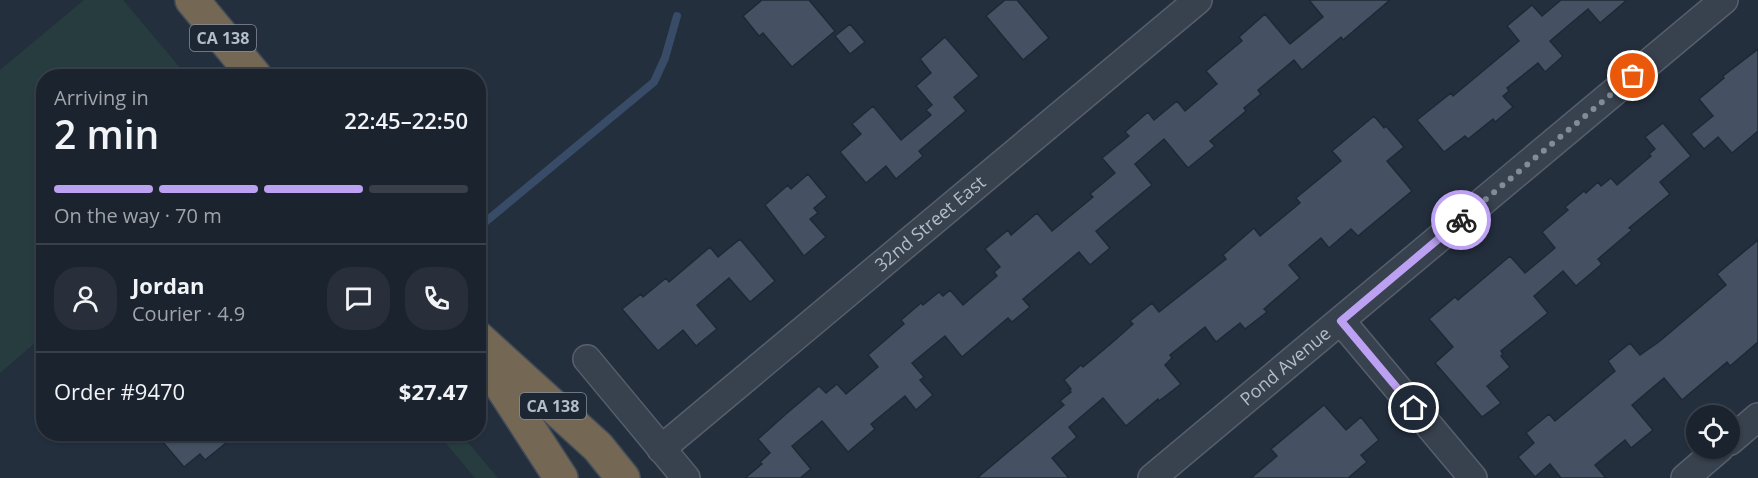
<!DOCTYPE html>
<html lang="en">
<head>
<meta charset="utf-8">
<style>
  body { margin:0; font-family:"Open Sans",sans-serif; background:#282f3a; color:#f1f3f6; height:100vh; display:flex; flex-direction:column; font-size:22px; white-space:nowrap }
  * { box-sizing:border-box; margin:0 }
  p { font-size:20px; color:#a0a4aa }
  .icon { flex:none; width:33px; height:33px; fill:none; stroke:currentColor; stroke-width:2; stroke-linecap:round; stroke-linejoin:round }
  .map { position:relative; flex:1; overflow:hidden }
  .side { position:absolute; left:36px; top:69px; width:450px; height:372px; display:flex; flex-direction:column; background:#1b232e; border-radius:24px; box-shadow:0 2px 4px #0004,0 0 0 2px #39404a }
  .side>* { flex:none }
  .controls { position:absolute; left:1686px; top:405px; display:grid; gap:12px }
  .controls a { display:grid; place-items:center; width:54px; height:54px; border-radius:50%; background:#1b232e; box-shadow:0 2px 4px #0004,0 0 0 2px #39404a; font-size:30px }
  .pin { position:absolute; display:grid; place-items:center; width:51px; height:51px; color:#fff; margin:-26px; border:3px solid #fff; border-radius:50%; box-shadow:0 2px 6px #0007 }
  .courier { position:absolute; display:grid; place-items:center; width:60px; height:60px; margin:-30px; border:4px solid #bca0f2; border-radius:50%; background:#fff; color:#222; box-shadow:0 2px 8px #0007 }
  .headline em { font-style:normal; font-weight:600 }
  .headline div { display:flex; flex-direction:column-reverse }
  .headline { display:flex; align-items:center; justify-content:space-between; height:102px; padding:0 18px }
  h1 { font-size:39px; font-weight:600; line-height:45px }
  .bar { display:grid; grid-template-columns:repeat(4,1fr); gap:9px 6px; align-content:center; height:72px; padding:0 18px }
  .bar i { height:8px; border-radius:4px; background:#39404a }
  .bar .current { background:#bca0f2 }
  .bar p { grid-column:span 4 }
  .line { display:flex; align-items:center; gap:15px; padding:0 18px; border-top:2px solid #39404a }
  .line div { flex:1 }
  .round { display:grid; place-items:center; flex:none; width:63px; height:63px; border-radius:24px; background:#282f3a }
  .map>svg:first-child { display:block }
</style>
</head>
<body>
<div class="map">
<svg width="1758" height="478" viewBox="0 0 1758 478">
  <rect width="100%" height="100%" fill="#242f3e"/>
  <!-- green -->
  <path fill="#263c3f" d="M84,0h39l64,76h-143l-1,260 -43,37v-303z
    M438,434h23l37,44h-23z"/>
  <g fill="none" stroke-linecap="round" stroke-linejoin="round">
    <!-- stream -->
    <path stroke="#394c67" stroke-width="8" d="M478,228l176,-146 11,-24 12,-42"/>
  </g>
  <!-- building -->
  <path fill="#455162" stroke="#1f2835" stroke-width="1.5" d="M762,0h47l26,31 -43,36 -29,-34 -4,3 -16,-20z
    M1005,0h12l32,38 -26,22 -37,-44z
    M1309,0h81l-47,40 -2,-3 -39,33 -8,-10 -36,30 3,4 -17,14 2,3 -36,30 5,5 -27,22 -24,-29 -29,25 17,21 -56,46 14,17 -20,17 -11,-13 -56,47 7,8 -18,15 -4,-4 -46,39 -17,-21 -33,27 12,14 -4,3 13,15 -17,15 -11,-14 -34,28 4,5 -27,23 -26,-31 -30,25 19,23 -11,9h-55l17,-14 -2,-2 10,-9 -12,-14 28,-25 33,-28 7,7 11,-9 9,10 32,-27 -10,-12 36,-31 -3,-4 20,-17 2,2 16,-13 4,4 7,-6 13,15 34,-29 -3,-4 6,-5 -15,-18 23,-19 3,5 26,-22 15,18 41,-34 -3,-3 25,-21 -13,-15 27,-22 -4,-4 23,-20 6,8 23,-19 8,10 32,-27 -11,-13 36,-30 -3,-4 26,-23 25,30 33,-27z
    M1561,0h66l-27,23 -12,-14 -38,32 13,15 -18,16 -7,-9 -31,25 2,3 -6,5 10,11 -18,15 -2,-3 -25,20 -3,-3 -21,16 -27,-32 34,-27 2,3 66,-55 -12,-15 25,-21 10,11z
    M850,24l15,18 -15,12 -15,-18z
    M945,37l34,39 -25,21 12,14 -47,40 4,5 -27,23 -10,-13 -20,17 -26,-31 21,-18 -9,-10 21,-18 28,34 30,-25 -5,-5 6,-5 -16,-19 15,-13 -11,-14z
    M1758,49v82l-26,22 -14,-16 -14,12 -13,-15 22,-18 -14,-17 25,-21 -1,-2z
    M1374,116l10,12 2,-2 18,21 -17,14 25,30 -54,45 -7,-7 -22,19 -8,-10 -32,27 11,13 -36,31 3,3 -22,17 -5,-6 -24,19 -11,-15 -35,28 2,3 -7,7 16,19 -22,17 -1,-2 -32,27 -23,-28 -34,29 8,10 -25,21 17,20h-92l87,-73 -4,-4 11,-9 -2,-2 2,-1 -7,-9 17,-15 2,2 31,-26 19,-17 -3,-3 22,-18 7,9 67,-53 -3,-4 31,-27 6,8 40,-33 -4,-5 45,-37 -9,-10z
    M1663,123l28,33 -31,26 10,12 -41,34 3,2 -34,29 4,5 -26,22 -13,-15 -29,25 14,17 -47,38 2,3 -2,2 9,11 -23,19 14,17 -19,14 -47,-54 18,-16 -24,-28 26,-22 3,3 52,-44 15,17 30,-25 -13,-16 26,-22 -3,-3 19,-16 2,2 12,-11 3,4 10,-8 6,7 34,-29 -2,-2 6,-5 -10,-12z
    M808,174l19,23 -13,11 4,5 -8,6 16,18 -22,19 -39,-51 23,-20 3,4z
    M740,239l35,42 -25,21 -21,-24 -32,27 20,24 -21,17 -13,-16 -25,21 -36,-42 19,-15 2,3 23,-19 3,4 41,-35 8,10z
    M1758,240v102l-28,24 -3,-4 -45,38 -18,-22 -32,27 21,25 -22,18 -6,-8 -30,25 11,13h-45l-11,-14 -15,13 -17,-20 16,-14 -8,-10 23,-19 6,7 60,-50 -7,-10 22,-18 10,12 20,-14 66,-56 -9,-11z
    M1324,405l22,25 15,-13 18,23 -18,15 6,7 -19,16h-97l26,-22 -6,-7z
    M156,434h81l-32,26 -5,-6 -16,13z"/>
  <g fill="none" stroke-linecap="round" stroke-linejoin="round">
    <!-- street casing -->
    <g stroke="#565f6c" stroke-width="30">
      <g id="street">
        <path d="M1341,321l132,157"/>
        <path d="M587,359l99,119"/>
        <path d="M1730,441l28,-24"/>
        <path id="s1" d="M661,449l537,-449"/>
        <path id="s2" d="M1152,478l572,-478"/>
        <path d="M1685,478l35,-30"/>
      </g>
    </g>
    <!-- highway casing -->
    <g stroke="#434c59" stroke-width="36">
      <path id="highway" d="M192,0l63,76
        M478,338l120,109 25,31
        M483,358l78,120"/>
    </g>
    <!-- street -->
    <use href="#street" stroke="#38414e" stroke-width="27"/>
    <!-- highway -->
    <use href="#highway" stroke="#746855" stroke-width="33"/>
  </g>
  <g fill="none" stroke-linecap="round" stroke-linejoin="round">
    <!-- done -->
    <path stroke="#828b98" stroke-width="6" stroke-dasharray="0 10.8" d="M1461,220l172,-144"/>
    <!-- route -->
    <path stroke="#bca0f2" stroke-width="8" d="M1414,408l-73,-87 120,-101"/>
  </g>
  <g text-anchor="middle" stroke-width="4.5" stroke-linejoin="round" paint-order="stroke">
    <!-- shield labels -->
    <g fill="#1d2633" stroke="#878f9c" stroke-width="1.5">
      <rect x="190" y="25" width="66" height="26" rx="4.5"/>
      <rect x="520" y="393" width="66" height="26" rx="4.5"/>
    </g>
    <g font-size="16" font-weight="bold" fill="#b4bcc9">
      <text x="223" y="44">CA 138</text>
      <text x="553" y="412">CA 138</text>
    </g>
    <!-- street labels -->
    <g font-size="18" fill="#b4bcc9" stroke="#1d2633">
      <text dy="6" stroke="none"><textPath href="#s1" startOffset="351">32nd Street East</textPath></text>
      <text dy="6" stroke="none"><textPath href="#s2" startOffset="174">Pond Avenue</textPath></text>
    </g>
  </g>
</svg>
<div class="controls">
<a><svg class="icon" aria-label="locate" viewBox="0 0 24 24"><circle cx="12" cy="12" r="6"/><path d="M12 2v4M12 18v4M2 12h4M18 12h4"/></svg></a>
</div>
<div class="pin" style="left:1633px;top:76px;background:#ea580c"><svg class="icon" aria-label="bag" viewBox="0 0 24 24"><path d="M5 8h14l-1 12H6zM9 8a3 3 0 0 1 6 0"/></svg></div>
<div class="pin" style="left:1414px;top:408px;background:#1f2937"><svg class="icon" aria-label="home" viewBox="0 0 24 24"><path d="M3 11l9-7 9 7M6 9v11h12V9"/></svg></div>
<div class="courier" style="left:1461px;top:220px"><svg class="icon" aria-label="bike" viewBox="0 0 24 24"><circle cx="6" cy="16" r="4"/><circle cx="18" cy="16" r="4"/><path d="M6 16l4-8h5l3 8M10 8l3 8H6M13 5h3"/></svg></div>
<section class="side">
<div class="headline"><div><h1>2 min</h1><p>Arriving in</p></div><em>22:45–22:50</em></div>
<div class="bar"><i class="current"></i><i class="current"></i><i class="current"></i><i></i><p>On the way · 70 m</p></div>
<div class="line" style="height:108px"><a class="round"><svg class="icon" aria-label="person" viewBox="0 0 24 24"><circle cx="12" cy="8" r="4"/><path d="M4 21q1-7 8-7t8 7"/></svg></a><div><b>Jordan</b><p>Courier · 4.9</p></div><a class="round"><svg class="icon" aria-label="chat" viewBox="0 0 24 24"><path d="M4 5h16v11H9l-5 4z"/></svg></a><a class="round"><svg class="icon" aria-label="phone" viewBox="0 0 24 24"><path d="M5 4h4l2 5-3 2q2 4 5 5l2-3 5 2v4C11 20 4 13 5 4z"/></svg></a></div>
<div class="line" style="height:78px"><div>Order #9470</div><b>$27.47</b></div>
</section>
</div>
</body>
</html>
